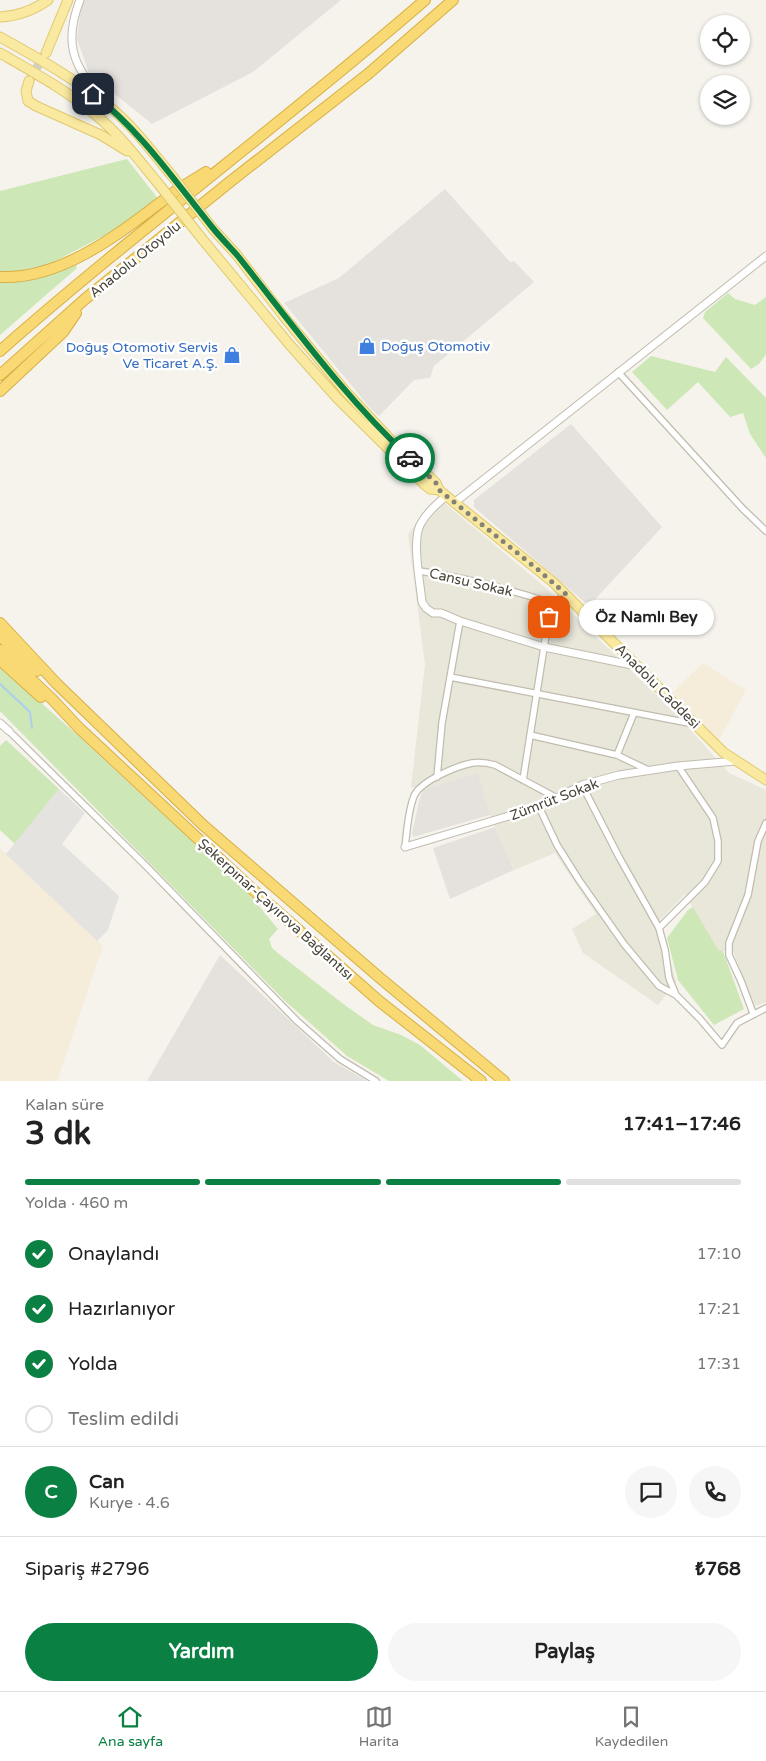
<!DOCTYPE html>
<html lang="tr">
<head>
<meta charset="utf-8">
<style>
  body { margin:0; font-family:"Varela Round",sans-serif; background:#f6f6f6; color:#222; height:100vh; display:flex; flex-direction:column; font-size:19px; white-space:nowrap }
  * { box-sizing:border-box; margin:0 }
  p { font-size:16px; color:#767676 }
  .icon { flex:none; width:28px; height:28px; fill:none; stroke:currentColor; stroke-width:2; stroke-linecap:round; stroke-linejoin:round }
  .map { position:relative; height:1081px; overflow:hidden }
  .sheet { display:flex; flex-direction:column; background:#fff; flex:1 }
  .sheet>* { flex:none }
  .buttons { position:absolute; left:700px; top:15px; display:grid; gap:10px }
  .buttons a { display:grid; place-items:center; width:50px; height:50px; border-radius:50%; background:#fff; box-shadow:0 1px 4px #0004; font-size:25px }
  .pin { position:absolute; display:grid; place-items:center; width:42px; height:42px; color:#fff; margin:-21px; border-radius:10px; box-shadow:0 2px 8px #0006 }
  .courier { position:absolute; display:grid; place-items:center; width:50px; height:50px; margin:-25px; border:4px solid #0b8043; border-radius:50%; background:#fff; color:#222; box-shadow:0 1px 6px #0007 }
  .bubble { position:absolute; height:35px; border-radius:18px; background:#fff; box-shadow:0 1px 4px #0004; font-size:16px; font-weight:700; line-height:35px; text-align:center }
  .headline em { font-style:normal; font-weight:700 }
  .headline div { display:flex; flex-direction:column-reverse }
  .headline { display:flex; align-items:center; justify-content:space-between; height:85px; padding:0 25px }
  h1 { font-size:32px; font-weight:700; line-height:38px }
  .bar { display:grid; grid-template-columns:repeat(4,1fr); gap:8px 5px; align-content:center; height:60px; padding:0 25px }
  .bar i { height:6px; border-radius:4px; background:#e0e0e0 }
  .bar .selected { background:#0b8043 }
  .bar p { grid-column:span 4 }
  .line { display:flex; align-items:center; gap:12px; padding:0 25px; border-top:1px solid #e0e0e0 }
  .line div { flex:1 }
  .round { display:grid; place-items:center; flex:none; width:52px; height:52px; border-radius:26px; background:#f6f6f6 }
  ol { padding:0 25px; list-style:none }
  li { display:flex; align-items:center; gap:15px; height:55px }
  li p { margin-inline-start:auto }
  li .icon { padding:5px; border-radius:50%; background:#0b8043; color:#fff; stroke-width:4 }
  li:last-child { color:#767676 }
  li i { width:28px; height:28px; border:2px solid #e0e0e0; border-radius:50% }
  .button { display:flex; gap:10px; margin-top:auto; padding:10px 25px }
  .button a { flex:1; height:58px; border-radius:30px; background:#0b8043; color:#fff; font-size:20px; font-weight:700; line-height:58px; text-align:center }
  .button a+a { background:#f6f6f6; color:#222 }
  .tabs { display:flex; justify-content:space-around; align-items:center; height:70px; border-top:1px solid #e0e0e0; background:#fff; font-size:14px; color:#767676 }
  .tabs a { display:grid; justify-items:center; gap:2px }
  .tabs .selected { color:#0b8043 }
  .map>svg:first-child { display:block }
</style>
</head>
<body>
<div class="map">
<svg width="766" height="1081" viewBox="0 0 766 1081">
  <rect width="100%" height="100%" fill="#f5f3ec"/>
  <!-- residential -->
  <path fill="#e9e6da" d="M437,497l108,90 133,129 51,57 37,17v212l-11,4 -22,-55h-15l-33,-57 -25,26 16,62 -18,23 -75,-52 -11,-24 24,-15 -41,-61 -41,17 -24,-55 -12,-42 -54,16 -13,-2 14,-123 -17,-130z"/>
  <!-- commercial -->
  <path fill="#f5ecd9" d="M703,663l43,27 -27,50 -46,-48z
    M0,848l103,98 -46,135h-57z"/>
  <!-- industrial -->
  <path fill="#e5e2dd" d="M84,0h257l-88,72 -101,52 -63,-51 -12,-34 4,-32z
    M445,189l65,73 4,-1 20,21 -100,84 -4,12 -16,2 -35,36 -9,-8 -86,-105 55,-25z
    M571,424l91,103 -73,79 -115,-99v-7z
    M478,773l12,42 -77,22 -1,-4 8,-36 4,-8z
    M495,827l19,43 -64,29 -17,-51z
    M220,955l114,107 33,19h-220z"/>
  <!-- green -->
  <path fill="#cde7b7" d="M127,159l32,41 -33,24 -76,40 -31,7h-19v-80z
    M76,265l1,3 -77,67v-53l29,-2 21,-5z
    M728,293l7,6 20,6 11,-8v57l-7,10 -8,5 -48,-51 2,-6z
    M651,356l64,16 11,-15 40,41v60l-16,-24 -7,-21 -13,4 -32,-35 -31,28 -35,-38z
    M0,666l75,67 174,161 29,35 -9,10 3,9 7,6 67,52 27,19 28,10 19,10 43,36h-74l-42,-25 -63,-56 -284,-289z
    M6,740l53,49 -44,55 -15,-14v-84z
    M693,907l25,43 5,1 21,58 -30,16 -36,-45 -11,-42 21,-28z"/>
  <!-- parking -->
  <path fill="#e4e3e0" d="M59,789l26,24 -23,31 57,52 -11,34 -11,11 -91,-87z"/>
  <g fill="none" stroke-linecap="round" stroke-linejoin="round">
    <!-- stream -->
    <path stroke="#accdee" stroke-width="2" d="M0,684l30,28 2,16"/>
    <!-- primary-tunnel -->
    <path stroke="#d3d0c8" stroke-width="9" stroke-dasharray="9 4.5" stroke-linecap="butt" d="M29,81l15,-26"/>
    <!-- minor casing -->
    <g stroke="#c1bcaf" stroke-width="8">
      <path id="minor" d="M618,372l125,137 23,22
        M419,571c46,6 89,18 132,32
        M450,677l244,47
        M9,731l137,135 151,155 43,38 36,22
        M530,735l87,20 31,15
        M617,755l17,-42
        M437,777l5,-54 18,-102
        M523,780l28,-177 16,-8
        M582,785l37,72 40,71 6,22 4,28 7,17 24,24 22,26 15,-22 29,-15
        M539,807l18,38 22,35 45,64 35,42 17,9
        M405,847c2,-15 3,-39 10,-53 8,-14 42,-28 57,-31 8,-1 16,0 23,2l62,33
        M659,928l46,-46 13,-21v-20l-5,-23 -35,-52
        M753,1013l-12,-32 -12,-26v-12l19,-48 10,-54 8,-18"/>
    </g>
    <!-- tertiary casing -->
    <g stroke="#c1bcaf" stroke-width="9">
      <path id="tertiary" d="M80,0c-16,41 -8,65 20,96
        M446,496c-10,9 -20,17 -26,29 -8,17 0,57 2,77l4,6 7,5h8l19,8 84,26 93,19
        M454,503l312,-247
        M0,723l9,8
        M405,847l134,-40 43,-22 37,-10 59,-9 58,-5"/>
    </g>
    <!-- primary casing -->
    <g stroke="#e0c96f" stroke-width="11">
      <path id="primary" d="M0,17c18,-1 34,-7 48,-17
        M0,37c38,21 77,43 111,71 24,20 42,45 62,69
        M0,53c33,19 68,38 97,63 23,19 41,43 60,66
        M46,53l22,-53
        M29,81l-3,10 2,10 8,5 65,29 26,16
        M213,229l23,25 49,64 61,74 44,47 46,44 3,7 115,93 169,169 43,28
        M203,240l86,104 49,55 86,85 6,5 9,1"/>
    </g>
    <!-- motorway casing -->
    <g stroke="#d8af43" stroke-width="12">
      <path id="motorway" d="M0,277c64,3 125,-48 173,-84 11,-8 22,-14 33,-21
        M0,351c138,-122 286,-230 425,-351
        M0,375l85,-76 146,-118 137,-107 85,-74
        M0,391l63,-59 13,-19
        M0,623l57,61 146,141 177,153 124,103
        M0,636l37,35
        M0,650l52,49 27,29 172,160 128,113 102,80
        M0,660l41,37"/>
    </g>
    <!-- minor -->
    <use href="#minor" stroke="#fff" stroke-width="5.5"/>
    <!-- tertiary -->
    <use href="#tertiary" stroke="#fff" stroke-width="7"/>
    <!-- primary -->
    <use href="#primary" stroke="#fae9a0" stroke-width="9"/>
    <!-- motorway -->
    <use href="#motorway" stroke="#f8d974" stroke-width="10"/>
    <!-- primary-bridge casing -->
    <g stroke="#e0c96f" stroke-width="11" stroke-linecap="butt">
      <path id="primary-bridge" d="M173,177l40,52
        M157,182l46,58"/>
    </g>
    <!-- primary-bridge -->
    <use href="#primary-bridge" stroke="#fae9a0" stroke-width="9"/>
  </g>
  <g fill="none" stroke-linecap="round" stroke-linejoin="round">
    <!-- done -->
    <path stroke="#868278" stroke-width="5" stroke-dasharray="0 9" d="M410,458l26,25 3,7 97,78 31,27 -16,8 -2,14"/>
    <!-- route -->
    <path stroke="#0b8043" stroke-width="6" d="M93,94c48,37 81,86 119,133 8,10 17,19 25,28 56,70 107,142 173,203"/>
  </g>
  <!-- icons -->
  <defs>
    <g id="shop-bare" transform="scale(1.35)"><path d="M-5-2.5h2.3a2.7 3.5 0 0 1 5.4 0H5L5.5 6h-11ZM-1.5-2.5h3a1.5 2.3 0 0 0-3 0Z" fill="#3f7fe0" stroke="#fff" stroke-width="2.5" paint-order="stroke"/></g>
  </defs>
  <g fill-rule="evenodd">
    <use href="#shop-bare" x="367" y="346"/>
    <use href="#shop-bare" x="232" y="355"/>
  </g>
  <g text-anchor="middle" stroke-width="5" stroke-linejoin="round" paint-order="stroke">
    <!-- street labels -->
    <g font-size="14" fill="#4a453a" stroke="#fff">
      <text transform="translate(135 259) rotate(-39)" y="5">Anadolu Otoyolu</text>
      <text transform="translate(471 582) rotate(13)" y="5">Cansu Sokak</text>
      <text transform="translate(658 686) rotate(45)" y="5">Anadolu Caddesi</text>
      <text transform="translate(554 799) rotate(-21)" y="5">Zümrüt Sokak</text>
      <text transform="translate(276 909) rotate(42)" y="5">Şekerpınar-Çayırova Bağlantısı</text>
    </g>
    <!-- shop labels -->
    <g font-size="14" fill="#366cbe" stroke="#fff" text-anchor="start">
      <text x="381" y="351">Doğuş Otomotiv</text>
      <text x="218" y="352" text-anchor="end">Doğuş Otomotiv Servis<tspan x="218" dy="16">Ve Ticaret A.Ş.</tspan></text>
    </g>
  </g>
</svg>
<div class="buttons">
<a><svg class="icon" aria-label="locate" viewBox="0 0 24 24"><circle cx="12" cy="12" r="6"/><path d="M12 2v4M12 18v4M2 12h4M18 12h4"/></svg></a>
<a><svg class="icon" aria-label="layers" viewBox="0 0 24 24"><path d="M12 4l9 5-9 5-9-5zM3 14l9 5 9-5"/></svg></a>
</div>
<div class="pin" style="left:549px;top:617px;background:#ea580c"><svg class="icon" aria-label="bag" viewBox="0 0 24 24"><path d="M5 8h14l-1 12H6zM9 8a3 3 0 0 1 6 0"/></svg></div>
<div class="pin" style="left:93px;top:94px;background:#1f2937"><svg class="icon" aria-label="home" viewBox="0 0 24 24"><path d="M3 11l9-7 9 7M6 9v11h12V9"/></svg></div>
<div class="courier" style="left:410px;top:458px"><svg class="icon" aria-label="car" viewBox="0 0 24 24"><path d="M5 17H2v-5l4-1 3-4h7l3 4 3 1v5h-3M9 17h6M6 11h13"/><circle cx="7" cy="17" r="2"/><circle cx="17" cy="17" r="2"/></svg></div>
<div class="bubble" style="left:579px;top:600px;width:135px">Öz Namlı Bey</div>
</div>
<section class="sheet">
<div class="headline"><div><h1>3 dk</h1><p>Kalan süre</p></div><em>17:41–17:46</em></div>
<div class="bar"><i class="selected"></i><i class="selected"></i><i class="selected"></i><i></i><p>Yolda · 460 m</p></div>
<ol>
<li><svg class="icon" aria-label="check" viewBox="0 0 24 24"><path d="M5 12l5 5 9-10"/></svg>Onaylandı<p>17:10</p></li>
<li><svg class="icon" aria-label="check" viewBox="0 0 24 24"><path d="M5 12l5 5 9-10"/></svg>Hazırlanıyor<p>17:21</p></li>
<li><svg class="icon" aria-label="check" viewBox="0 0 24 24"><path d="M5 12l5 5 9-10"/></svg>Yolda<p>17:31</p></li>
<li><i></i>Teslim edildi</li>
</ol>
<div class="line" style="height:90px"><b class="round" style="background:#0b8043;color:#fff">C</b><div><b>Can</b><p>Kurye · 4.6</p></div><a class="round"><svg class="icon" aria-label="chat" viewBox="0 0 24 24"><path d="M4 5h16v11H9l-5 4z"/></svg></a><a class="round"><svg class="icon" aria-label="phone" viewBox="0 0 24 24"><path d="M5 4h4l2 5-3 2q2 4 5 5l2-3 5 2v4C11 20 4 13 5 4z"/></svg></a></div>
<div class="line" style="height:65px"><div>Sipariş #2796</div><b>₺768</b></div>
<div class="button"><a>Yardım</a><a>Paylaş</a></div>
</section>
<nav class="tabs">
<a class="selected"><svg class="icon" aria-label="home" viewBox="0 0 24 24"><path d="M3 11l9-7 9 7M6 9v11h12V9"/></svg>Ana sayfa</a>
<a><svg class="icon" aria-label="map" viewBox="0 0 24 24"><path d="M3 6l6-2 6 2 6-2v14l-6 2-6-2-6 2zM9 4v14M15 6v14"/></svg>Harita</a>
<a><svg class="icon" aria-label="saved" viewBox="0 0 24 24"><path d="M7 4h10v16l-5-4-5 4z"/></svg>Kaydedilen</a>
</nav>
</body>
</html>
